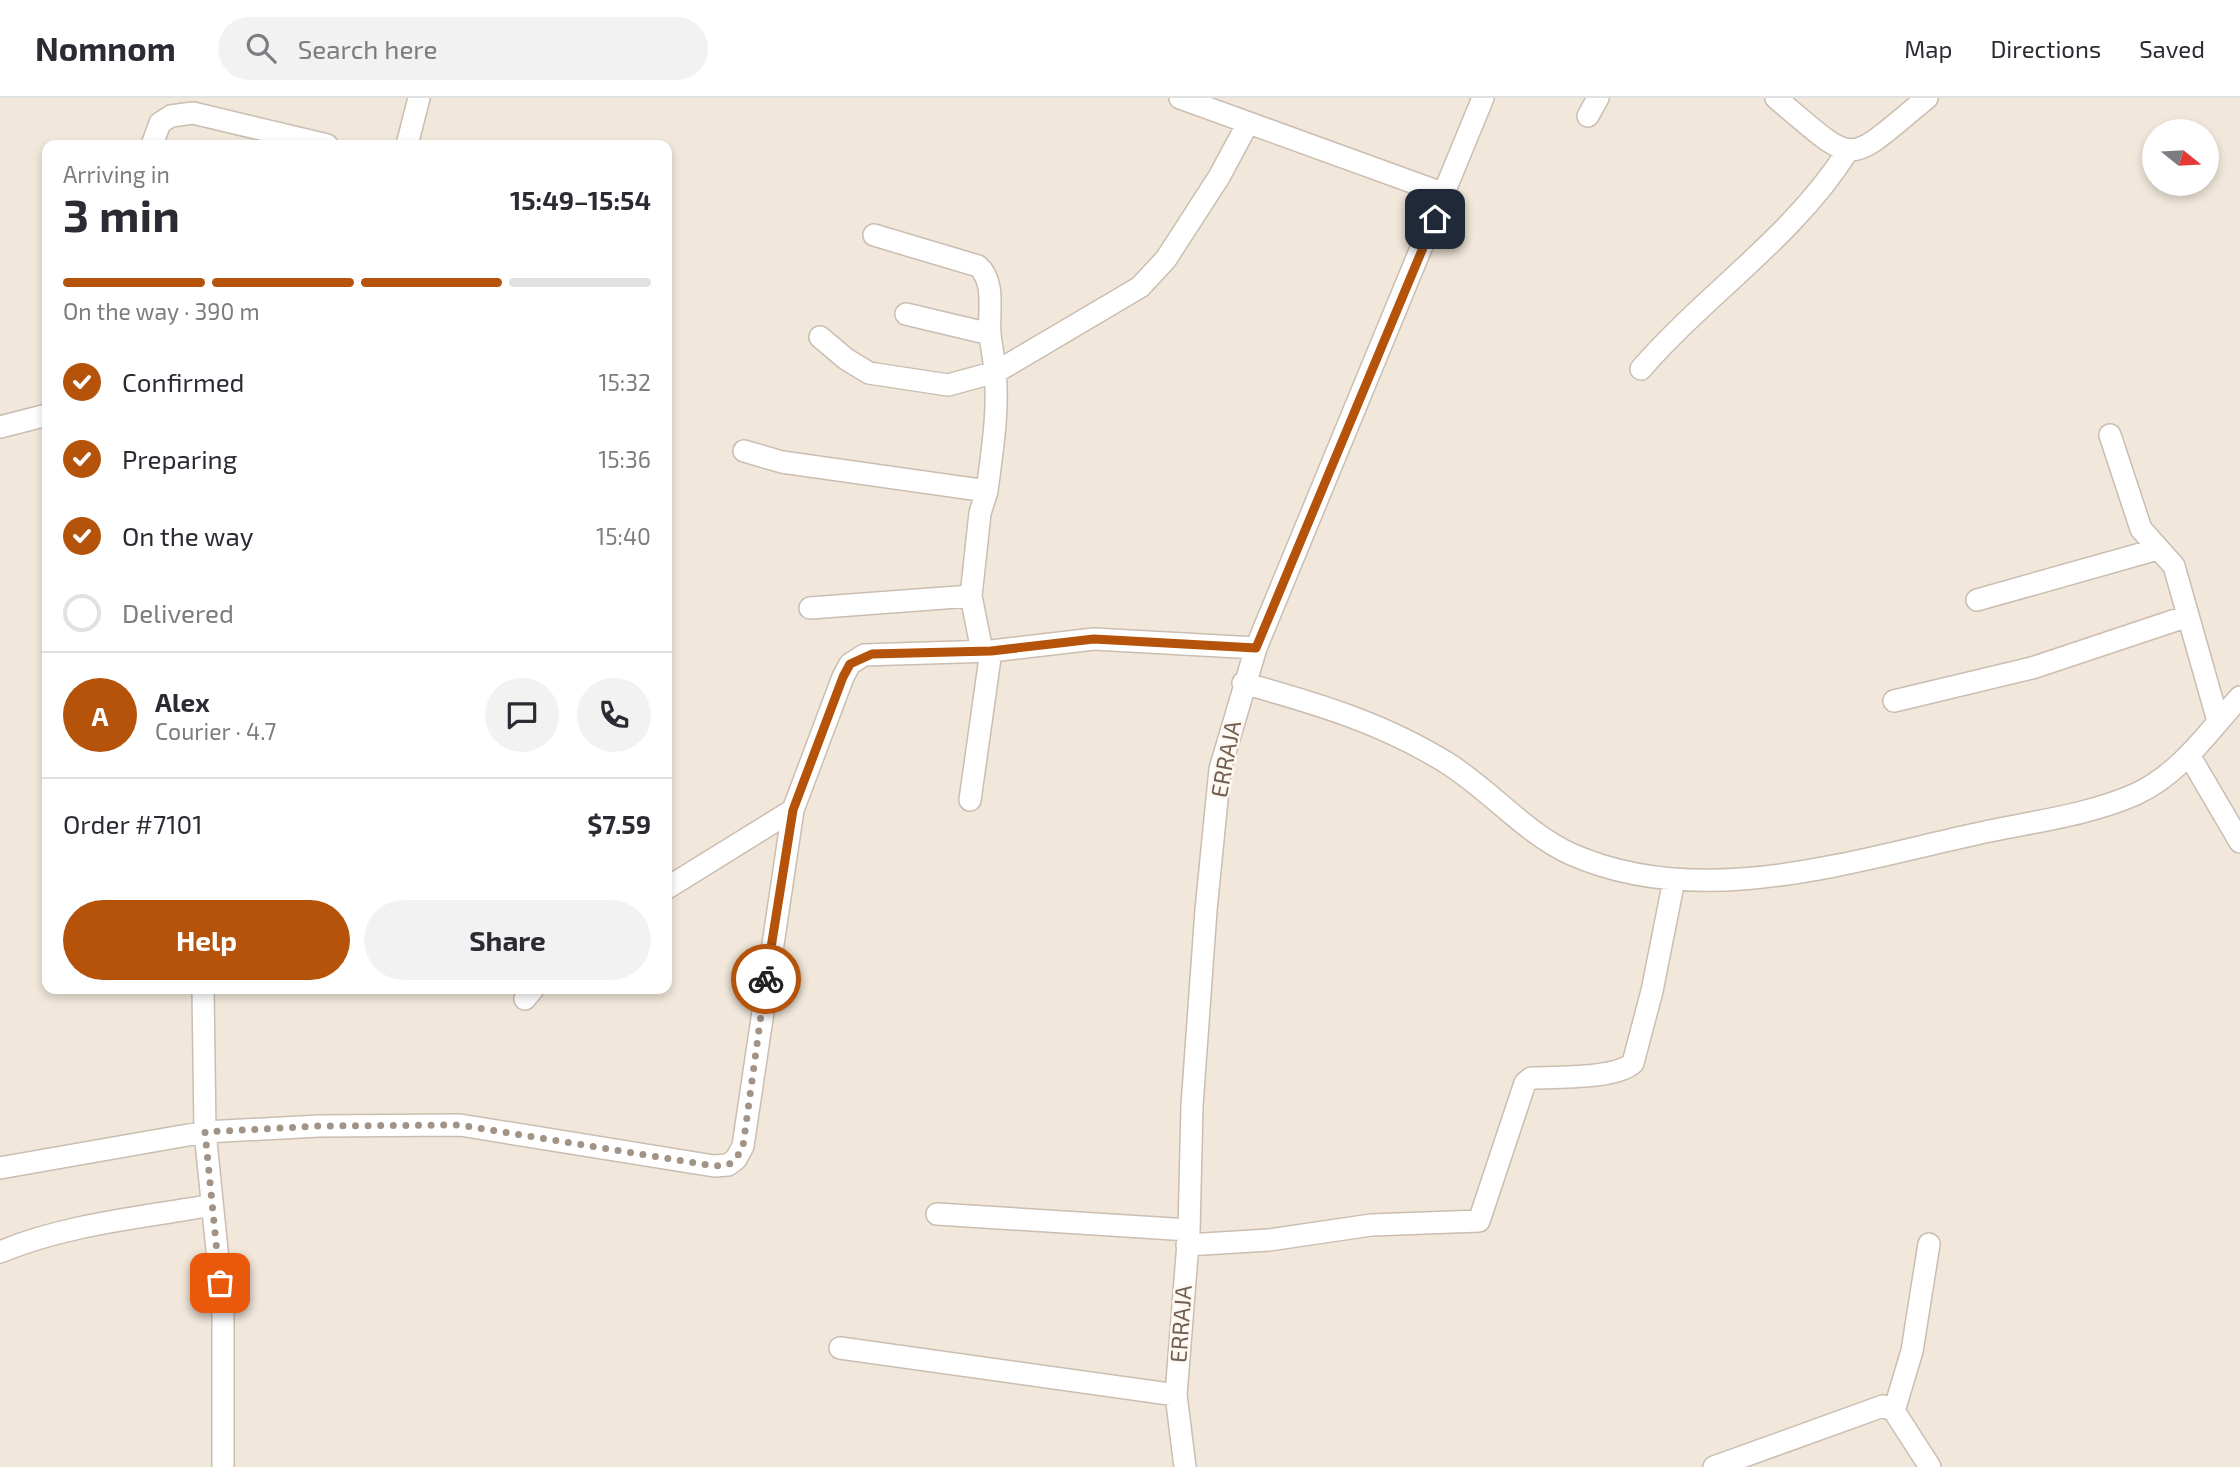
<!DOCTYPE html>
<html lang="en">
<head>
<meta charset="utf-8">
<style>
  body { margin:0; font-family:"Exo 2",sans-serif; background:#f2f2f3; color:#2b2b33; height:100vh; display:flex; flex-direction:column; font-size:26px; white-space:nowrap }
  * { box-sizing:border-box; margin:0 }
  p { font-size:23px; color:#7c7c81 }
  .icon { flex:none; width:38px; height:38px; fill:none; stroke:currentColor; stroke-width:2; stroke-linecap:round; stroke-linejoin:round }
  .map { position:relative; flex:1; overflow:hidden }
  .drawer { position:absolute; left:42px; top:42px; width:630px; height:854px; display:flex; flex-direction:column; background:#fff; border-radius:14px; box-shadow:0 4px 10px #0003 }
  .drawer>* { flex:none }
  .needle { width:46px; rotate:108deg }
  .controls { position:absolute; left:2142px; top:21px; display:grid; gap:14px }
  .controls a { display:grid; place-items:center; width:77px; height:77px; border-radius:50%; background:#fff; box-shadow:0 4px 10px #0003; font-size:35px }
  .pin { position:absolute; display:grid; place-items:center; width:60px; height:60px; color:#fff; margin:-30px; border-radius:14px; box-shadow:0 4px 10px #0006 }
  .courier { position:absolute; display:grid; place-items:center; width:70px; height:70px; margin:-35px; border:5px solid #b45309; border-radius:50%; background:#fff; color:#222; box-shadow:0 2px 9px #0007 }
  .headline em { font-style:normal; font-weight:700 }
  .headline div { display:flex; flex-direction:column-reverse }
  .headline { display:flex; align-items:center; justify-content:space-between; height:119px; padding:0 21px }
  h1 { font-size:46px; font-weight:700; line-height:52px }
  .bar { display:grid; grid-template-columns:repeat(4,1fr); gap:10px 7px; align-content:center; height:84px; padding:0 21px }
  .bar i { height:9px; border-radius:5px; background:#e1e1e2 }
  .bar .on { background:#b45309 }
  .bar p { grid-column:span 4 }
  .line { display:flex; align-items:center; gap:18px; padding:0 21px; border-top:2px solid #e1e1e2 }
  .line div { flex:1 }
  .round { display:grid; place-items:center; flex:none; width:74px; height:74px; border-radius:37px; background:#f2f2f3 }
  ol { padding:0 21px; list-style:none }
  li { display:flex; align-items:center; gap:21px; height:77px }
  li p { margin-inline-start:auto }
  li .icon { padding:7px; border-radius:50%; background:#b45309; color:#fff; stroke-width:4 }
  li:last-child { color:#7c7c81 }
  li i { width:38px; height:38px; border:4px solid #e1e1e2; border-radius:50% }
  .primary-button { display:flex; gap:14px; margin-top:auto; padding:14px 21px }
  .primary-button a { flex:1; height:80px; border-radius:42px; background:#b45309; color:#fff; font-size:28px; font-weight:700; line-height:80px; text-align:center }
  .primary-button a+a { background:#f2f2f3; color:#2b2b33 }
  header { display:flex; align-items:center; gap:42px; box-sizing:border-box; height:98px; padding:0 35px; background:#fff; border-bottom:2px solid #e1e1e2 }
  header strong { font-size:33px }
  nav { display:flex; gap:38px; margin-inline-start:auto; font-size:24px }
  .search { width:490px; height:63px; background:#f2f2f3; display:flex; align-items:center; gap:18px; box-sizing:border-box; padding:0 24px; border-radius:38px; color:#7c7c81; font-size:26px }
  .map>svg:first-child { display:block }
</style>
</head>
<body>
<header>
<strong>Nomnom</strong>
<div class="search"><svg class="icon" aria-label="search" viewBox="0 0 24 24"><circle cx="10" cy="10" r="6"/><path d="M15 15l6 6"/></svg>Search here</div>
<nav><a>Map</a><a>Directions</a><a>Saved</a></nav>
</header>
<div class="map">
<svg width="2240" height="1369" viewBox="0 0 2240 1369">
  <rect width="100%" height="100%" fill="#faf5eb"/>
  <!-- residential -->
  <path fill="#f1e7da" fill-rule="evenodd" d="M0,0h2240v1369h-2240zM2154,33h53v53h-53zM47,47h620v844h-620z"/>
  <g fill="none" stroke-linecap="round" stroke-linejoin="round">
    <!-- minor casing -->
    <g stroke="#cbbdb1" stroke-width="24">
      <path id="minor" d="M1180,0l265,96
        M1776,0c83,70 68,68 151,0
        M1588,18l10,-18
        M152,47l8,-22 11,-7 22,-3 134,32
        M407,47l12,-47
        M874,137l104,31c18,16 10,45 12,67 1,13 4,25 5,38 4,40 -3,80 -8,120
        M906,216l84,20
        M820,239l26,22 23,14 79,12 48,-13 144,-85 26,-28 53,-82 29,-54
        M1641,271c66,-76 152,-132 206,-217
        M0,329l47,-12
        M2110,337l31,94 33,37 44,155
        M744,353l38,11 205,29 -7,22 -9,83 11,55
        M1977,502l181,-51
        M810,510l161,-12
        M1243,585c72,20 140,40 204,80 42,26 78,70 124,91 128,57 277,8 405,-20 53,-12 111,-18 160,-40 44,-20 73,-63 104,-97
        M1894,603l138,-33 156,-52
        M2189,657l51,87
        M970,702l21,-149
        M667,790l126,-78 50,-133 7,-13 14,-9 127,-4 103,-12 162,9
        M203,891l2,143 18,177v158
        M525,901l8,-10
        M0,1070l205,-36 114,-6 141,-1 254,41 14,-1 8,-6 7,-13 50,-336
        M937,1116l252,16
        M1187,1147l82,-5 102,-15 108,-4 46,-138 6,-5c24,-1 85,1 102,-15l19,-72 22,-111
        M0,1154c67,-28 141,-34 212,-47
        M840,1250l336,47
        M1894,1313l18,-60 17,-107
        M1185,1369l-9,-72 13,-165 3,-124 14,-196 14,-141 36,-121 227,-550
        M1714,1369l169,-61 11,5 36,56"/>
    </g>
    <!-- minor -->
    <use href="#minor" stroke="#fff" stroke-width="21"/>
  </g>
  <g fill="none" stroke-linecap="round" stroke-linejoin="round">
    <!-- done -->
    <path stroke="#a29387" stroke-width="7" stroke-dasharray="0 12.6" d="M220,1185l-15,-151 114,-6 141,-1 254,41 14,-1 8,-6 7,-13 23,-167"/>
    <!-- route -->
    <path stroke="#b45309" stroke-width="9" d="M766,881l27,-169 50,-133 7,-13 22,-10 119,-3 103,-12 162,9 179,-429"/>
  </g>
  <g text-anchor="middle" stroke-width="5" stroke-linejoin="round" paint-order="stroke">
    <!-- street labels -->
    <g font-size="23" fill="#725e51" stroke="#fdf9f1">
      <text transform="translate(1226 661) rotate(-79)" y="8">ERRAJA</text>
      <text transform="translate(1181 1226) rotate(-86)" y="8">ERRAJA</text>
    </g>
  </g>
</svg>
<div class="controls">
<a><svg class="needle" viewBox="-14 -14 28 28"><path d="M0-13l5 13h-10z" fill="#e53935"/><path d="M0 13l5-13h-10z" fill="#7c7c81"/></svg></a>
</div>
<div class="pin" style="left:220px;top:1185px;background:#ea580c"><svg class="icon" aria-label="bag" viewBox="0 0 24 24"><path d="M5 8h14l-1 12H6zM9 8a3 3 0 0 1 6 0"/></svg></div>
<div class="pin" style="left:1435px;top:121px;background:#1f2937"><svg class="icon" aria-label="home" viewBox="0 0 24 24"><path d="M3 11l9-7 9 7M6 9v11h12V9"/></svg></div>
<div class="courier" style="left:766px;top:881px"><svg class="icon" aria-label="bike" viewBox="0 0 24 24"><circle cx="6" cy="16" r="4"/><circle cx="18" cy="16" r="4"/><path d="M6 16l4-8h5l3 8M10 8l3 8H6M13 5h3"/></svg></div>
<section class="drawer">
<div class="headline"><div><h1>3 min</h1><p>Arriving in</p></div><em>15:49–15:54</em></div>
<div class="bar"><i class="on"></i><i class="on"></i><i class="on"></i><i></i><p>On the way · 390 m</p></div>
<ol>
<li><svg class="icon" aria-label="check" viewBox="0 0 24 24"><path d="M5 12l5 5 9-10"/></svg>Confirmed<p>15:32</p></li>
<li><svg class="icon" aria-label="check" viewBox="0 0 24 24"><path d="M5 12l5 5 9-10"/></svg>Preparing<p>15:36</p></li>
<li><svg class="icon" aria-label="check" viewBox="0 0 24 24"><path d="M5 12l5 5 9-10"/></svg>On the way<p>15:40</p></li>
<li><i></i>Delivered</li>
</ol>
<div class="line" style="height:126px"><b class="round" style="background:#b45309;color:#fff">A</b><div><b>Alex</b><p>Courier · 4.7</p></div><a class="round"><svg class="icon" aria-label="chat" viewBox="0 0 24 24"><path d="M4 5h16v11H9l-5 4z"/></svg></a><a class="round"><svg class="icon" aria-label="phone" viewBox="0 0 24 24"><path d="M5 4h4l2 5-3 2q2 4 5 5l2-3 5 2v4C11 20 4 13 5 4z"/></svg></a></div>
<div class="line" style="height:91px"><div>Order #7101</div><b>$7.59</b></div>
<div class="primary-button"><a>Help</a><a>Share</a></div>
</section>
</div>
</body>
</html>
